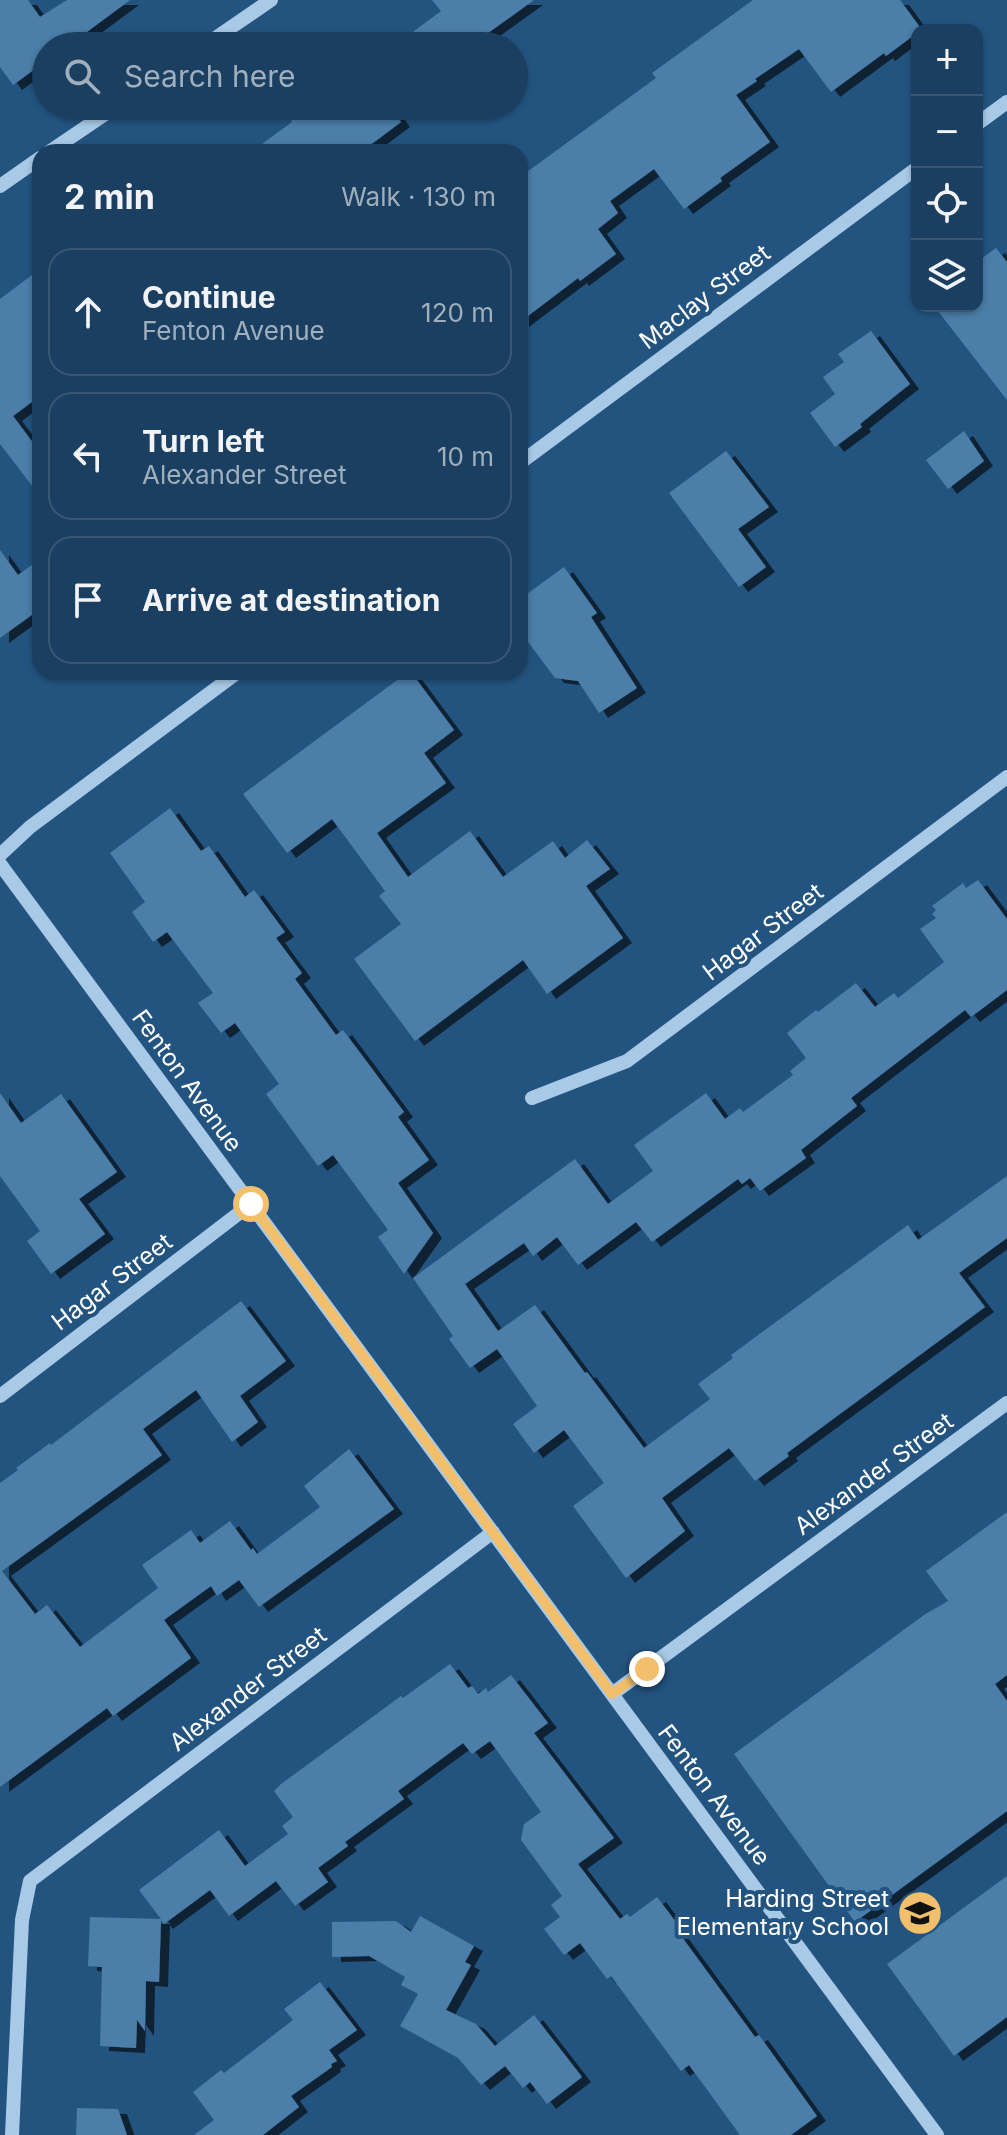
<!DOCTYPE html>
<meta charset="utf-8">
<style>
:root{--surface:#1a3f60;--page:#274a69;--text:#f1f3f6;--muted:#9fafbd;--line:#385875}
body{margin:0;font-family:Inter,sans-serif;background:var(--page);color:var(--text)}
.controls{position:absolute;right:24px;top:24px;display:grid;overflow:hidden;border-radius:16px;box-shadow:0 2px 6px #0004}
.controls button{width:72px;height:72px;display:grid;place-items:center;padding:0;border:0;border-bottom:2px solid var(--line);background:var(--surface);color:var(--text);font:40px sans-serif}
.stop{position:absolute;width:24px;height:24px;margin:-18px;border:6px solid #f2bf6c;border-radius:50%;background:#fff}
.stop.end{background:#f2bf6c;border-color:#fff;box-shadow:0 2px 8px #0008}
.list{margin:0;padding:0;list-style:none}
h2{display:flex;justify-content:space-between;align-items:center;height:104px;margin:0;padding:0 32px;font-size:34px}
h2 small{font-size:26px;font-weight:400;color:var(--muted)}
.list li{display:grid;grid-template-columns:52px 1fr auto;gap:24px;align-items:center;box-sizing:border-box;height:128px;margin:0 16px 16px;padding:0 16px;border:2px solid var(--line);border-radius:24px}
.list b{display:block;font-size:30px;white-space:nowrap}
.list p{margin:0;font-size:26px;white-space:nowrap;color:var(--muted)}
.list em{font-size:26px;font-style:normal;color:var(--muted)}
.icon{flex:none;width:44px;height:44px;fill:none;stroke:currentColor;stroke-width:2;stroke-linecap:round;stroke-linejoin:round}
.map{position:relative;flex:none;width:1007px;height:2135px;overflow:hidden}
.search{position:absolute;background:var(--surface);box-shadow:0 2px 6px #0004;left:32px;top:32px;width:496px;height:88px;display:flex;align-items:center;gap:20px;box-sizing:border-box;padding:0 28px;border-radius:44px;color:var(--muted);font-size:30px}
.panel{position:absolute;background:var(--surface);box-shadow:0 2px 6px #0004;left:32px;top:144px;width:496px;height:536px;border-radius:24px}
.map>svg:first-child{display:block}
.building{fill:#4b7ea9;filter:url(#shadow)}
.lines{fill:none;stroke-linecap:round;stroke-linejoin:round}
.minor{stroke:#a9cae7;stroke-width:14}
.route{stroke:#f2bf6c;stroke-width:10}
.labels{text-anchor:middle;stroke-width:8;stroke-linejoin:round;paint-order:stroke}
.street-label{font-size:24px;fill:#fff;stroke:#235480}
.poi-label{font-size:24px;fill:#fff;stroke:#235480;text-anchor:end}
</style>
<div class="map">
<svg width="1007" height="2135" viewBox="0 0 1007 2135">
<defs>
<filter id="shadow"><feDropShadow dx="9" dy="5" stdDeviation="0" flood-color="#0009"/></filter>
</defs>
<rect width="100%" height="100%" fill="#235480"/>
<path class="building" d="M0 0H28L40 17 67 0H130L68 46H46V61L13 85 0 67Z
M432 0H534L470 46H394L441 11Z
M753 0H900L922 30H917V33L886 56 884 53 831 92 799 49 755 79 757 81 736 95 770 142 720 178 722 181 684 209 654 169 610 201 618 213 598 229 616 254 580 281 578 278 520 322V177L656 78 652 73Z
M280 106H389L401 122 361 152H251L292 122Z
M996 248 1007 262V400L934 306H977V262Z
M40 269V396L13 416 40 452V496L0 444V299Z
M871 331 910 384 860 424 862 427 835 447 810 413 835 394 823 377 844 362 838 354Z
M964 431 984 461 948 489 926 460Z
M726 451 769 507 738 529 766 567 739 587 669 493Z
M0 550 18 575 40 559V609L0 638Z
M564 567 597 613 591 617 637 688 599 713 578 681 555 678 520 631V599Z
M408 672H411L454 730 424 753 446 783 377 833 408 877 470 831 503 877 553 841 565 858 587 840 610 869 586 886 623 938 547 994 523 960 415 1041 354 959 401 924 379 896 385 891 332 819 287 853 243 794Z
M170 808 201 851 209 846 245 897 254 890 285 932 276 938 302 973 295 979 336 1035 343 1030 370 1066 404 1112 398 1117 429 1160 398 1183 433 1233 404 1274 378 1237 388 1230 333 1155 318 1166 266 1094 279 1084 235 1023 221 1033 198 1003 213 993 167 932 153 942 132 912 145 902 110 853Z
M978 880 1007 919V990L971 1017 965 1010 851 1098 857 1106 801 1150 806 1158 760 1191 750 1178 742 1184 738 1179 652 1242 636 1222 578 1265 557 1237 533 1256 524 1243 465 1284 498 1331 535 1305 585 1373 587 1372 644 1448 710 1399 698 1384 733 1358 731 1355 908 1225 918 1240 1007 1176V1238L959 1273 985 1307 787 1453 789 1456 755 1481 729 1448 662 1498 685 1531 626 1578 573 1506 604 1483 564 1430 534 1453 513 1424 537 1406 497 1349 470 1368 449 1339 453 1336 413 1278 575 1159 608 1204 653 1171 634 1145 706 1093 725 1119 740 1108 743 1112 793 1075 790 1071 806 1058 787 1033 816 1010 818 1012 856 983 875 1007 894 993 898 998 944 962 920 929 936 918 932 914 936 910 932 906 963 883 966 888Z
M0 1093 21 1123 61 1094 117 1172 79 1199 105 1234 51 1274 27 1241 40 1231 0 1176Z
M241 1301 286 1361 240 1396 258 1422 232 1442 196 1390 143 1429 162 1455 2 1571 35 1614 47 1605 80 1647 158 1588 142 1565 191 1530 200 1543 230 1521 251 1550 253 1548 257 1554 320 1507 304 1486 349 1449 394 1509 259 1607 239 1580 217 1596 211 1586 164 1620 191 1658 113 1716 107 1708 0 1787V1483L18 1470 16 1468 50 1443 51 1445Z
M1007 1512V1675L995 1684 1007 1701V1811L855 1922 734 1754 924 1615 948 1601 926 1571Z
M450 1664 468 1688 472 1686 478 1694 486 1688 488 1692 511 1675 548 1723 534 1733 614 1838 578 1864 620 1919 627 1914 630 1917 657 1897 682 1930 679 1933 755 2037 759 2035 817 2116 791 2135H740L689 2065 681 2071 611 1976 607 1979 580 1943 564 1955 544 1929 560 1917 551 1905 562 1896 521 1840 524 1824 541 1812 490 1741 472 1754 463 1743 398 1791 404 1799 345 1842 348 1846 318 1868 328 1882 295 1906 276 1881 229 1916 210 1890 164 1924 161 1920 159 1982 146 1981 145 2031 137 2020 136 2048 100 2046 102 1967 88 1966 90 1917 161 1919 139 1890 219 1830 245 1866 288 1834 282 1826 293 1817 274 1791 281 1784 401 1696 403 1698Z
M1007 1876V2017L954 2056 887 1964Z
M420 1916 474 1946 465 1962 471 1965 446 2010 476 2024 495 2046 534 2015 582 2077 547 2104 530 2082 523 2088 505 2066 481 2085 458 2058 400 2026 418 1994 401 1985 405 1977 369 1956 332 1957V1922L396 1921 411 1932Z
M320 1982 357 2030 329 2050 337 2061 331 2064 332 2067 291 2096 299 2107 263 2135H194L214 2120 193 2092 221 2070 224 2073 293 2020 284 2009Z
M77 2108 118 2109 127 2135H76Z"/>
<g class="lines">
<path class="minor" d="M204 46 271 0
M977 124 1007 102
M49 152 117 106
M0 186 40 158
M520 463 917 168
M0 855 30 827 238 672
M0 864 937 2135
M532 1098 627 1061 1007 777
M0 1396 251 1204
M612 1694 1007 1403
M12 2135 22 1920 30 1881 493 1532"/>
</g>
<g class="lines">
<path class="route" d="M251 1204 612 1694 647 1669"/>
</g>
<defs>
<g id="school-disc" transform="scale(2.3)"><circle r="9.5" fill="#f2bf6c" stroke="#235480"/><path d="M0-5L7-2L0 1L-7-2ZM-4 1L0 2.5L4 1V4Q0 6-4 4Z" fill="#111"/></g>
</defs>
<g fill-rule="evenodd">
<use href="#school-disc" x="920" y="1913"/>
</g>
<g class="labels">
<g class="street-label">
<text transform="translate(705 297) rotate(-37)" y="8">Maclay Street</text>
<text transform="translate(763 932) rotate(-37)" y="8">Hagar Street</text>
<text transform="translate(187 1081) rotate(54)" y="8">Fenton Avenue</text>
<text transform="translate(112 1282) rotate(-37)" y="8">Hagar Street</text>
<text transform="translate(874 1474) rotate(-36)" y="8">Alexander Street</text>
<text transform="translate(248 1689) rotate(-37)" y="8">Alexander Street</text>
<text transform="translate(714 1795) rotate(53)" y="8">Fenton Avenue</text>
</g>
<g class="poi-label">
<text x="889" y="1907">Harding Street<tspan x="889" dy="28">Elementary School</tspan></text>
</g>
</g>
</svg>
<div class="controls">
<button>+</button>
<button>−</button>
<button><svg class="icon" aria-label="locate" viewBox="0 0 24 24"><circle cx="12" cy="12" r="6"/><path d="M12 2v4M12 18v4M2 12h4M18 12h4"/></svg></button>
<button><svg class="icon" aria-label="layers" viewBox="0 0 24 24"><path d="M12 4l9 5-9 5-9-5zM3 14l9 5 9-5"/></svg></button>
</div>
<div class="stop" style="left:251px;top:1204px"></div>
<div class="stop end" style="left:647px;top:1669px"></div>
<div class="search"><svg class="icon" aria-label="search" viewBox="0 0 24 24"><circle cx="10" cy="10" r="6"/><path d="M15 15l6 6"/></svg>Search here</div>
<section class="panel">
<h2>2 min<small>Walk · 130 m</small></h2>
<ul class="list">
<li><svg class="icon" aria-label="ahead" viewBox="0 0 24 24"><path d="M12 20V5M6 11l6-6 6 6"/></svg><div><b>Continue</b><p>Fenton Avenue</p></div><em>120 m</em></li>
<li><svg class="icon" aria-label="left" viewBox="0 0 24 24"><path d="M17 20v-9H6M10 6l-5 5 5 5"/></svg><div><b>Turn left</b><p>Alexander Street</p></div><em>10 m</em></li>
<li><svg class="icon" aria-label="arrive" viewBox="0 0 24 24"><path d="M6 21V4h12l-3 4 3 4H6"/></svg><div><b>Arrive at destination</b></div></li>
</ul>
</section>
</div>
